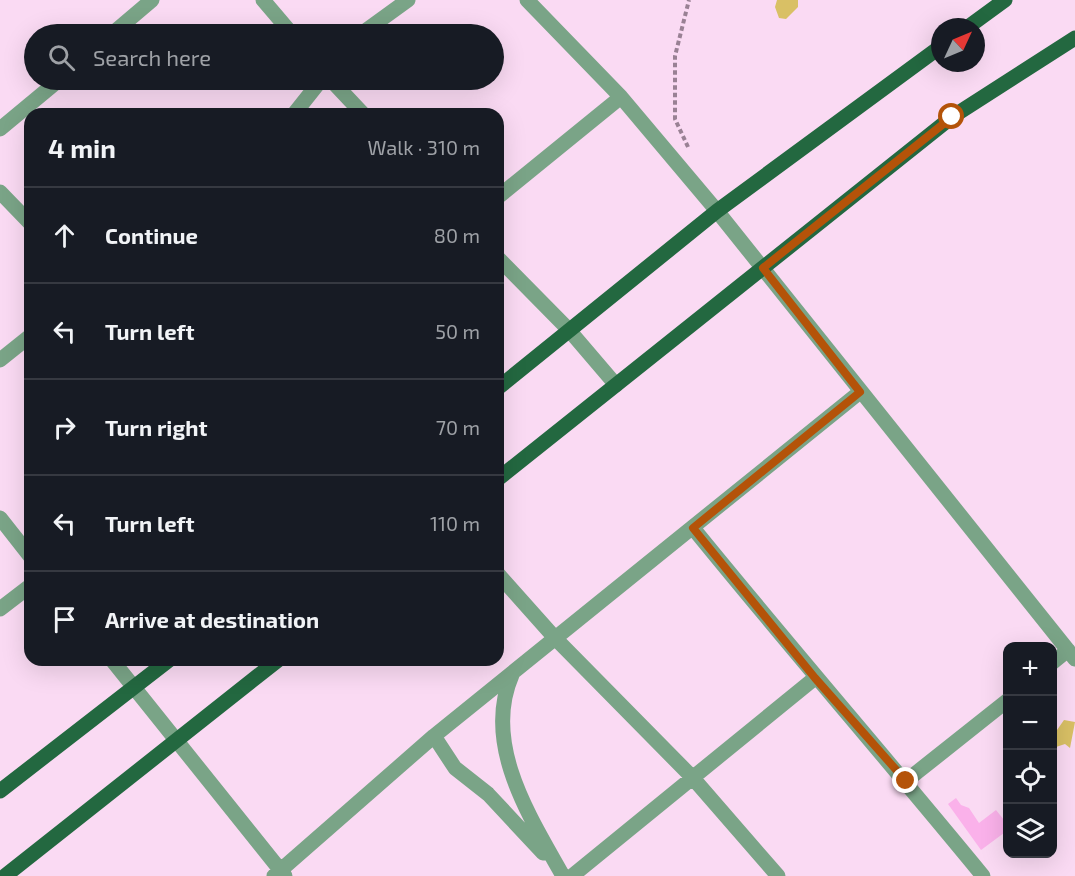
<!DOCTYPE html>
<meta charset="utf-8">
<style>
:root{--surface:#171b24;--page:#242831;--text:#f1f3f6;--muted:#9ea1a6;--line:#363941}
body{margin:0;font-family:"Exo 2",sans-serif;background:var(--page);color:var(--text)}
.controls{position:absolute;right:18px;bottom:18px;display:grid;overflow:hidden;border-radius:12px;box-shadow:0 6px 24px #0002}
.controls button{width:54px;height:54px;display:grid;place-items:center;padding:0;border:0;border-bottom:2px solid var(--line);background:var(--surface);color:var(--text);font:30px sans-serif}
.compass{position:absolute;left:931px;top:18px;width:54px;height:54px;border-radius:50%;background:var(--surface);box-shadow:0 6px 24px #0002;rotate:46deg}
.stop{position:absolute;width:18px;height:18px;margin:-14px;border:4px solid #b45309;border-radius:50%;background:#fff}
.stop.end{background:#b45309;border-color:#fff;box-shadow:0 2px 6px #0008}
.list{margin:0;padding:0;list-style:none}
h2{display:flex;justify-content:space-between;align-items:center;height:78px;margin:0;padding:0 24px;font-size:26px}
h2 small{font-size:20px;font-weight:400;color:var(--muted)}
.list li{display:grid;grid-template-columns:39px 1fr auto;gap:18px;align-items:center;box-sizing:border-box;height:96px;padding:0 24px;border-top:2px solid var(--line)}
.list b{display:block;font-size:22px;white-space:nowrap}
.list em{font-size:20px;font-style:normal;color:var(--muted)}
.icon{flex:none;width:33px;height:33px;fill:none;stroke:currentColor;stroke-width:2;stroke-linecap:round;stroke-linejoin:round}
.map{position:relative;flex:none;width:1075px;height:876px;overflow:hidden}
.search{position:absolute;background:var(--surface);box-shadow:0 6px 24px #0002;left:24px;top:24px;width:480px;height:66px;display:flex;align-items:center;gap:15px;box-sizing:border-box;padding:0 21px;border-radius:33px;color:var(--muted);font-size:22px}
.panel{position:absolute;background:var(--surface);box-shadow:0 6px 24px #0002;left:24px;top:108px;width:480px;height:558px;border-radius:18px}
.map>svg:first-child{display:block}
.green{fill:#d9c065}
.building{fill:#fab1ea}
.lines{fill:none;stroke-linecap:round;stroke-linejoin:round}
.path{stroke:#998194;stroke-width:4;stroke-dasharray:4.5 3;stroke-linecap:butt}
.minor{stroke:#7aa487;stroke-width:15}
.primary{stroke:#236840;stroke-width:15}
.route{stroke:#b45309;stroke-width:8}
</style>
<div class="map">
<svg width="1075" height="876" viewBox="0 0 1075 876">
<rect width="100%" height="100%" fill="#fadaf3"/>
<path class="green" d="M777 0H798V7L786 19 779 18 775 7Z
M1064 720 1075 722 1070 748 1065 744 1056 747 1053 743V728L1057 730Z"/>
<path class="building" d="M956 798 961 805 969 808 979 823 996 810 1008 825V830L981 850 948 804Z"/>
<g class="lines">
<path class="path" d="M688 147 675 119V56L689 0"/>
<path class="minor" d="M263 0 292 34
M527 0 621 97 717 211 1075 659
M112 34 152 0
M361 34 408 0
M331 80 363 114
M294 114 321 80
M0 129 59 80
M0 192 30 223
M498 197 621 97
M498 258 569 330 616 385
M0 360 30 336
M0 518 30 556
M693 528C788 645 887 759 983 876
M498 574 555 638 692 777 778 876
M0 609 30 586
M112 660 285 876
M1052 663 1068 650
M512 675C482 744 530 817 563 876
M434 736 455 768 488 794 543 853
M906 781 1008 700
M274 876 434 736 860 392
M572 876 815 678"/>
<path class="primary" d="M968 27 1005 0
M498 388 717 211 940 47
M498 479 952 117 1075 38
M0 791 169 660
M5 876 278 660"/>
</g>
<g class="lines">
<path class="route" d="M906 781 815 678 693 528 860 392 763 268 952 117"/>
</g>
</svg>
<div class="controls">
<button>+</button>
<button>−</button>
<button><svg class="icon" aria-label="locate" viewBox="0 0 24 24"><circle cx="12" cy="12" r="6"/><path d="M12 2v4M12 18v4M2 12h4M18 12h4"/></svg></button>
<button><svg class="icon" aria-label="layers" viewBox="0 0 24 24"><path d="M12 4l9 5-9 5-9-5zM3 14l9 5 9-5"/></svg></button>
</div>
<svg class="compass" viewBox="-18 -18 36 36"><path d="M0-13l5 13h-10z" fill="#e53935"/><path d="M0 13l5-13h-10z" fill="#9ea1a6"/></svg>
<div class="stop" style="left:952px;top:117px"></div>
<div class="stop end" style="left:906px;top:781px"></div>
<div class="search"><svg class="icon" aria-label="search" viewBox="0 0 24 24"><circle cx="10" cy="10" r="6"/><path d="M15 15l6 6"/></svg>Search here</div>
<section class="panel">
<h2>4 min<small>Walk · 310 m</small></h2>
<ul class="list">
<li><svg class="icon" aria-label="ahead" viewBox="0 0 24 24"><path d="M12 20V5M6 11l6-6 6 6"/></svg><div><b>Continue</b></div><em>80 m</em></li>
<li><svg class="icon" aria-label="left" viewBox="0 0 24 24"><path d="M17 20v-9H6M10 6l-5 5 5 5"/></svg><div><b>Turn left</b></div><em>50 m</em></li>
<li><svg class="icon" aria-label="right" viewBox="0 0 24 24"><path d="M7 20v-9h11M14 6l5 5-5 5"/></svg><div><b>Turn right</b></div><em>70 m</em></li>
<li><svg class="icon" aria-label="left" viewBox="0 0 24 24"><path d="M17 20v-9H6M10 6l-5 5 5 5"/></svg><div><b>Turn left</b></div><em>110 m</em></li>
<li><svg class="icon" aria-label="arrive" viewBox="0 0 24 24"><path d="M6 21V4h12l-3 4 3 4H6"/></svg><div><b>Arrive at destination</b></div></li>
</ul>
</section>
</div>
